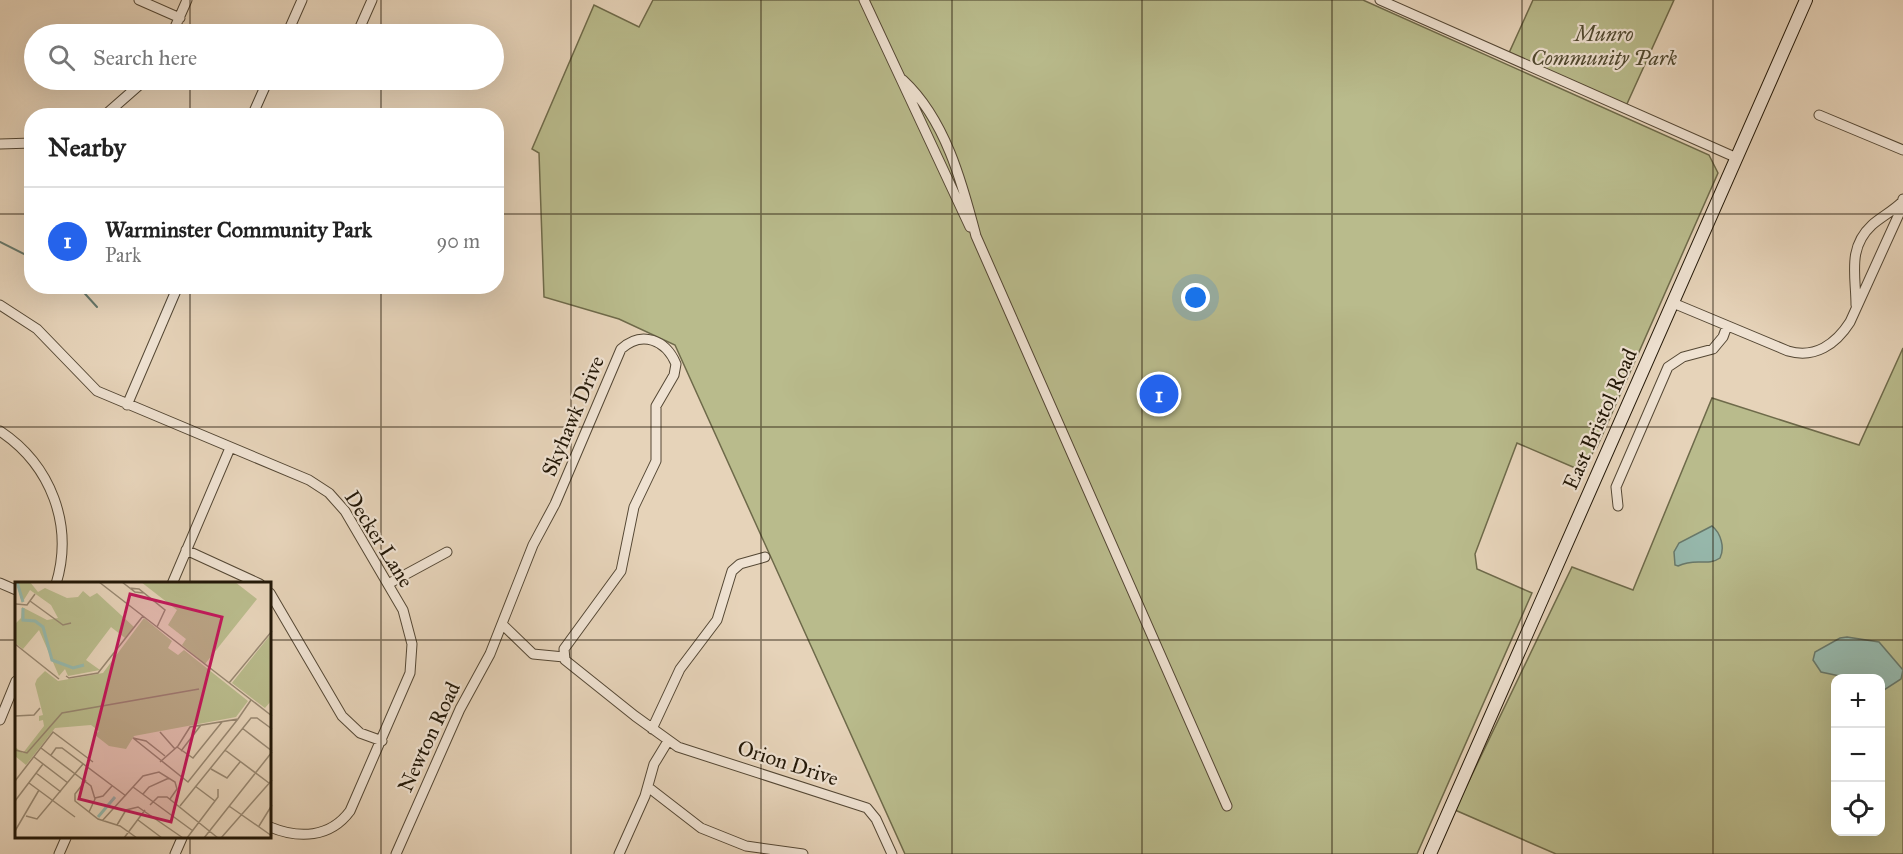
<!DOCTYPE html>
<meta charset="utf-8">
<style>
:root{--surface:#fff;--page:#f6f6f6;--text:#222;--muted:#767676;--line:#e0e0e0;--accent:#2563eb}
body{margin:0;font-family:"IM FELL Great Primer",serif;background:var(--page);color:var(--text)}
.controls{position:absolute;right:18px;bottom:18px;display:grid;overflow:hidden;border-radius:12px;box-shadow:0 6px 24px #0002}
.controls button{width:54px;height:54px;display:grid;place-items:center;padding:0;border:0;border-bottom:2px solid var(--line);background:var(--surface);color:var(--text);font:30px sans-serif}
.you{position:absolute;left:1196px;top:298px;width:21px;height:21px;margin:-15px;border:4px solid #fff;border-radius:50%;background:#1a73e8;box-shadow:0 0 0 9px #1a73e833}
.badge{display:grid;place-items:center;width:39px;height:39px;border-radius:50%;background:var(--accent);color:#fff;font-size:20px;font-weight:700}
.pin{position:absolute;translate:-50% -50%;border:3px solid #fff;box-shadow:0 2px 6px #0006}
.list{margin:0;padding:0;list-style:none}
h2{display:flex;justify-content:space-between;align-items:center;height:78px;margin:0;padding:0 24px;font-size:26px}
h2 small{font-size:20px;font-weight:400;color:var(--muted)}
.list li{display:grid;grid-template-columns:39px 1fr auto;gap:18px;align-items:center;box-sizing:border-box;height:108px;padding:0 24px;border-top:2px solid var(--line)}
.list b{display:block;font-size:22px;white-space:nowrap}
.list p{margin:0;font-size:20px;white-space:nowrap;color:var(--muted)}
.list em{font-size:20px;font-style:normal;color:var(--muted)}
.icon{flex:none;width:33px;height:33px;fill:none;stroke:currentColor;stroke-width:2;stroke-linecap:round;stroke-linejoin:round}
.map{position:relative;flex:none;width:1903px;height:854px;overflow:hidden}
.search{position:absolute;background:var(--surface);box-shadow:0 6px 24px #0002;left:24px;top:24px;width:480px;height:66px;display:flex;align-items:center;gap:15px;box-sizing:border-box;padding:0 21px;border-radius:33px;color:var(--muted);font-size:22px}
.panel{position:absolute;background:var(--surface);box-shadow:0 6px 24px #0002;left:24px;top:108px;width:480px;height:186px;border-radius:24px}
.map>svg:first-child{display:block}
.green{fill:#b9bb8c;stroke:#6e6a4a;stroke-width:1.5;fill-rule:evenodd}
.water{fill:#96b8ac;stroke:#68786a;stroke-width:1.5}
.lines{fill:none;stroke-linecap:round;stroke-linejoin:round}
.stream{stroke:#68786a;stroke-width:2}
.street-casing{stroke:#544734;stroke-width:11}
.secondary-casing{stroke:#231808;stroke-width:14}
.street{stroke:#efe2d2;stroke-width:9}
.secondary{stroke:#efe2d2;stroke-width:12}
.grid{fill:none;stroke:#231808;stroke-width:1.5;stroke-opacity:0.55}
.labels{text-anchor:middle;stroke-width:4.5;stroke-linejoin:round;paint-order:stroke}
.park-label{font-size:21px;font-style:italic;fill:#504930;stroke:#efe2d2}
.street-label{font-size:21px;fill:#231808;stroke:#efe2d2}
.inset-river{fill:none;stroke:#96b8ac;stroke-width:3}
.inset-road{fill:none;stroke:#988872;stroke-width:1.5}
.view{fill:#c2185b;fill-opacity:0.15;stroke:#c2185b;stroke-width:3}
.inset-edge{fill:none;stroke:#231808;stroke-width:3}
</style>
<div class="map">
<svg width="1903" height="854" viewBox="0 0 1903 854">
<rect width="100%" height="100%" fill="#e6d3b9"/>
<filter id="stains"><feTurbulence type="fractalNoise" baseFrequency=".00333" numOctaves="4"/><feColorMatrix values="0 0 0 0 .2 0 0 0 0 .09 0 0 0 0 .02 0 0 0 .5 -.17"/></filter>
<radialGradient id="worn" r=".72"><stop offset=".6" stop-color="#630" stop-opacity="0"/><stop offset="1" stop-color="#630" stop-opacity=".3"/></radialGradient>
<path class="green" d="M653 0H1363L1709 155 1718 173 1597 447 1580 470 1517 443 1475 554 1477 569 1532 593 1417 854H905L675 345 619 319 544 297 539 153 532 149 594 5 639 27Z
M1533 0H1674L1626 106 1509 53Z
M1903 348V854H1556L1455 810 1572 567 1633 590 1712 398 1859 445ZM1836 678H1880V832H1836Z"/>
<path class="water" d="M1712 526C1721 533 1725 548 1720 558 1707 567 1697 557 1678 566L1675 565 1674 552 1679 543Z
M1847 637 1879 642 1903 670 1901 679 1881 692 1880 678H1849L1821 672 1813 660 1815 652 1840 638Z"/>
<g class="lines">
<path class="stream" d="M0 242 32 258
M78 286 97 307"/>
<g class="street-casing">
<path id="street" d="M139 0 180 18
M864 0 970 227
M1380 0 1737 158
M172 34 187 0
M287 34 302 0
M357 34 372 0
M903 80C945 119 962 182 976 236L1227 806
M1819 115 1903 150
M104 116 145 80
M252 116 268 80
M0 144 32 143
M1673 303 1788 351C1815 359 1836 344 1850 322L1899 214 1903 199
M0 305 37 329 97 391 309 480 329 493 345 511 403 610 412 644 410 673 350 811C330 838 299 839 270 827
M1856 305C1856 276 1847 248 1872 225 1881 217 1893 211 1902 202
M127 405 178 286
M0 431C51 465 74 525 56 584
M1618 506 1616 487 1668 367 1683 357 1713 349 1723 337 1727 326
M186 550 260 584
M0 583 16 590
M172 584 230 448
M388 584 447 552
M270 593 342 716 360 733 382 741
M502 624 533 654 564 657
M0 720 16 681
M652 729 680 669 717 620 732 571 740 564 765 557
M648 787 701 828 746 846 803 854
M59 854 66 838
M175 854 182 838
M396 854 460 709 490 654 533 545 555 504 621 349C642 330 666 340 676 364L674 375 656 406V461L634 507 621 571 564 649 565 660 635 716 678 747 867 808 876 819 892 854
M619 854 645 796 654 764 668 741"/>
</g>
<g class="secondary-casing">
<path id="secondary" d="M1430 854 1806 0"/>
</g>
<use href="#street" class="street"/>
<use href="#secondary" class="secondary"/>
</g>
<path class="grid" d="M190 0V34M381 0V34M571 0V854M761 0V854M952 0V854M1142 0V854M1332 0V854M1522 0V854M1713 0V854M190 80V116M381 80V116M0 214H32M496 214H1903M190 286V584M381 286V854M0 427H1903M0 640H16M270 640H1903M190 838V854"/>
<g class="labels">
<g class="park-label">
<text x="1604" y="41">Munro<tspan x="1604" dy="24">Community Park</tspan></text>
</g>
<g class="street-label">
<text transform="translate(573 416) rotate(-67)" y="7">Skyhawk Drive</text>
<text transform="translate(1600 419) rotate(-66)" y="7">East Bristol Road</text>
<text transform="translate(379 539) rotate(58)" y="7">Decker Lane</text>
<text transform="translate(429 737) rotate(-65)" y="7">Newton Road</text>
<text transform="translate(788 763) rotate(18)" y="7">Orion Drive</text>
</g>
</g>
<g transform="translate(15 582)">
<rect width="256" height="256" fill="#e6d3b9"/>
<path d="M1 0H15L23 10 30 6 52 16 63 15 68 9 75 15 82 11 119 45 110 56 96 45 71 78 85 88 53 94 50 87 44 94 24 48 8 67 0 61V42L6 36 7 25 32 38 43 36 36 23 15 8 7 21ZM126 0H220L242 17 190 82 167 63 171 57 153 43 162 28ZM129 36 157 59 153 66 163 73 169 68 233 119 221 135 119 154 111 167 94 164 80 153 84 149 76 143 40 146 11 183 0 174V165L8 171 29 144 28 138 24 139V134L28 133 20 102 22 97 30 89 43 99 88 91ZM256 52V119L250 126 217 101Z" fill="#b9bb8c"/>
<path class="inset-river" d="M2 0 8 20M8 26V38L20 39 28 45 37 78 58 86 69 83M83 235 100 215"/>
<path class="inset-road" d="M84 0 257 134M107 0 120 10 129 11M114 6 124 7 150 28 142 45M15 19 48 43 56 41M1 22 12 23 20 12M0 62 44 97M51 94 54 96 83 91 128 34M214 101 257 49M0 134 19 133 25 126M227 146 257 169M145 150 160 167M162 165 178 176 207 140M26 166 76 204 80 217 74 230M0 168 12 171 47 131 184 107M210 168 254 201M166 169 186 143M36 173 41 166H47L111 214M150 174 131 159 118 156 173 200 223 137M19 175 53 201M145 180 163 164 175 145 223 137 236 118M196 187 212 196 225 180M21 191 46 210M71 198 60 212V219L83 237 105 244 122 256M0 199 38 150 78 180M14 201 60 235M180 204 200 219M118 205 178 249M128 212 134 205 154 196M80 216 88 214 97 204M0 219 28 182M135 223 143 215H152L203 256M165 224 236 136H242L257 147M214 224 257 254M11 234 22 237 68 182M123 238 147 256M87 239 128 194 144 190 160 200 162 207 155 217M102 243 111 228 123 225 168 256M244 244 257 223M0 249 24 208M109 256 130 228M172 256 203 215V207M189 256 257 170M206 256 257 198"/>
<path class="view" d="M115 12 207 35 156 240 64 217Z"/>
<rect width="256" height="256" class="inset-edge"/>
</g>
<rect width="100%" height="100%" filter="url(#stains)"/>
<rect width="100%" height="100%" fill="url(#worn)"/>
</svg>
<div class="controls">
<button>+</button>
<button>−</button>
<button><svg class="icon" aria-label="locate" viewBox="0 0 24 24"><circle cx="12" cy="12" r="6"/><path d="M12 2v4M12 18v4M2 12h4M18 12h4"/></svg></button>
</div>
<div class="you"></div>
<div class="pin badge" style="left:1159px;top:394px">1</div>
<div class="search"><svg class="icon" aria-label="search" viewBox="0 0 24 24"><circle cx="10" cy="10" r="6"/><path d="M15 15l6 6"/></svg>Search here</div>
<section class="panel">
<h2>Nearby<small></small></h2>
<ul class="list">
<li><span class="badge">1</span><div><b>Warminster Community Park</b><p>Park</p></div><em>90 m</em></li>
</ul>
</section>
</div>
